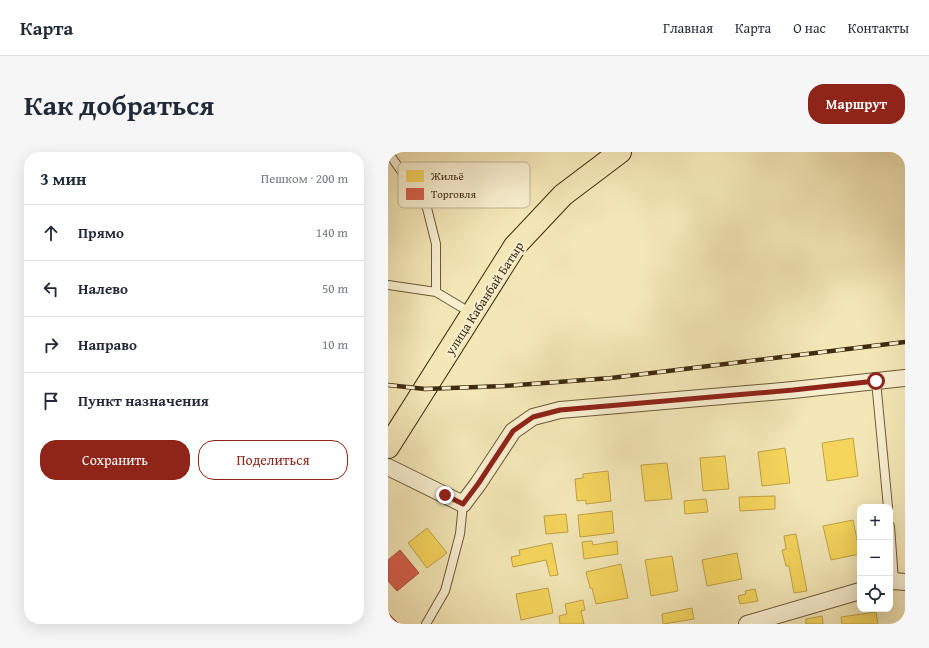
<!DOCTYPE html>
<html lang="ru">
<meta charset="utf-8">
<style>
:root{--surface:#fff;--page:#f6f6f7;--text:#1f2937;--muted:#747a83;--line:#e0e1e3;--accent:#8f2418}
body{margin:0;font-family:"Gentium Book Plus",serif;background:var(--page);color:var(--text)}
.controls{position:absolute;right:12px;bottom:12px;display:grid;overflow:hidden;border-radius:8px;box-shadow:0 4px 16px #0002}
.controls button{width:36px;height:36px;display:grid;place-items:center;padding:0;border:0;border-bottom:1px solid var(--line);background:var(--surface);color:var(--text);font:20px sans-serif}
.stop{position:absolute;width:12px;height:12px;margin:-9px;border:3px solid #8f2418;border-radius:50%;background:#fff}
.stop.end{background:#8f2418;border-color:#fff;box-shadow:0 1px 4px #0008}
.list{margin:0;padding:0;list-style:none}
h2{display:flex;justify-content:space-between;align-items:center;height:52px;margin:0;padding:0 16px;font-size:17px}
h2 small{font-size:13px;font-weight:400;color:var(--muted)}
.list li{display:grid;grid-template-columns:26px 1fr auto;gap:12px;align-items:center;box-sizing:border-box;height:56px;padding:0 16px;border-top:1px solid var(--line)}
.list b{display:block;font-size:15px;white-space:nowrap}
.list em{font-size:13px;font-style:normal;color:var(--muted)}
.actions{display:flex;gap:8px;padding:12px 16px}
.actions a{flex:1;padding:9px 0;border:1px solid var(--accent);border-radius:16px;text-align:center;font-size:14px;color:var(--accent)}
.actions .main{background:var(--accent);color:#fff}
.icon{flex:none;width:22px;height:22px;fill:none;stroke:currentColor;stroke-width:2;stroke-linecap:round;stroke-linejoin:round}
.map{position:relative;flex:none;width:517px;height:472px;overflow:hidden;border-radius:16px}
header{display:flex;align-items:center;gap:24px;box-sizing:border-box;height:56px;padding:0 20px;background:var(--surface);border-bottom:1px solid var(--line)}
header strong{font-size:19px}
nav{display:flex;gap:22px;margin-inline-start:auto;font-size:14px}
.intro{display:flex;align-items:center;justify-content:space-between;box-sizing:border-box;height:96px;padding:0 24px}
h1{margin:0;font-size:28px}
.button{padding:10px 18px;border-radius:16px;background:var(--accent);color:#fff;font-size:14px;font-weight:700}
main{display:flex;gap:24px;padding:0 24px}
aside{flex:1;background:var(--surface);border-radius:16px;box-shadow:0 4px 16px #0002}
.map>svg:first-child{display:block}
.homes{fill:#f6d55c;stroke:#bfa245}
.shops{fill:#d6604d;stroke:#a9503a}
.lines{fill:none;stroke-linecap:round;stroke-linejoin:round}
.service-casing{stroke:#6c5a38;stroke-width:10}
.minor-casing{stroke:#6c5a38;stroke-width:18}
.primary-casing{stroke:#3f2b0e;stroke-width:24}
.service{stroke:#f8efd0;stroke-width:8}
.minor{stroke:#f8efd0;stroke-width:16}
.primary{stroke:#f4e7b7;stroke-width:22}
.rail-casing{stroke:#3f2b0e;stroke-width:4.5}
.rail{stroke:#f8efd0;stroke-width:3;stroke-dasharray:9;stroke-linecap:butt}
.route{stroke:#8f2418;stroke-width:5}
.labels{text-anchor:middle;stroke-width:4;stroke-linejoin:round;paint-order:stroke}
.street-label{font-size:13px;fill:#3f2b0e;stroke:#f8efd0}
.key{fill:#f8efd0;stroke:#c0b496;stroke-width:1}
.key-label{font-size:11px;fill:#3f2b0e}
</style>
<header>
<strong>Карта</strong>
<nav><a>Главная</a><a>Карта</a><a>О нас</a><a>Контакты</a></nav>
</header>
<div class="intro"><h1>Как добраться</h1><a class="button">Маршрут</a></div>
<main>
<aside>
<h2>3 мин<small>Пешком · 200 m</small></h2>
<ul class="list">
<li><svg class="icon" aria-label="ahead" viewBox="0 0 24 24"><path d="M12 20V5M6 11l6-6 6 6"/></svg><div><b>Прямо</b></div><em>140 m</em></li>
<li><svg class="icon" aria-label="left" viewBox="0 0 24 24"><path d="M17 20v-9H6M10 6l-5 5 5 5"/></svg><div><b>Налево</b></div><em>50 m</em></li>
<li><svg class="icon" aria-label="right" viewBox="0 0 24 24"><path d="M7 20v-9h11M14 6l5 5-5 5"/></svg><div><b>Направо</b></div><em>10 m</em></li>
<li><svg class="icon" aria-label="arrive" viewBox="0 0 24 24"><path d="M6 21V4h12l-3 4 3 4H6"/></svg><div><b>Пункт назначения</b></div></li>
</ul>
<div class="actions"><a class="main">Сохранить</a><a>Поделиться</a></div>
</aside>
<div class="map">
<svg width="517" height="472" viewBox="0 0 517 472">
<rect width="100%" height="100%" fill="#f4e7b7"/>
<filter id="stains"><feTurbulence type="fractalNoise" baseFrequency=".005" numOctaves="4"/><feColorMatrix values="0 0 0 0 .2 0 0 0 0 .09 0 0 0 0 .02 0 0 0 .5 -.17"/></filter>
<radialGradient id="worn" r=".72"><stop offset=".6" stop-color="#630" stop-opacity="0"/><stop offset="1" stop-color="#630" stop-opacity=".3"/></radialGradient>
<path class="homes" d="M465 286 470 324 439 329 434 291Z
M397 296 402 331 374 334 370 300Z
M337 304 341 337 315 339 312 306Z
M279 311 284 347 257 349 253 313Z
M220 319 223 349 198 352V348L189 349 187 327 195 326V322Z
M387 344V357L352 359 351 345Z
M318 347 320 360 297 362 296 349Z
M224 359 226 381 192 385 190 363Z
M178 362 180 380 158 382 156 364Z
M465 368 472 402 443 408 435 374Z
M39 376 59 401 39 416 20 391Z
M408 382 419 439 406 441 401 414H398L394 398 398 397 396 384Z
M204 389 205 393 229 389 230 402 196 407 194 390Z
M164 391 170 423 162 424 158 408 125 415 123 405 132 403 131 398Z
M349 401 354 427 319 434 314 408Z
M284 404 290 439 263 444 257 408Z
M233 412 240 446 208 452 204 436H202L198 420Z
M160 436 165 461 133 468 128 442Z
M367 437 370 449 352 452 350 444 358 442 357 439Z
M195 448 197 458 193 459 196 472H172L171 464 179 462 177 452Z
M304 456 306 467 275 472 274 462Z
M488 460 490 472H454L453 465Z
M434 464 435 472H418V467Z"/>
<path class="shops" d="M12 398 31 421 9 439 0 429V408Z
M0 461 11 472H0Z"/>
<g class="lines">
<g class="service-casing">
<path id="service" d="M0 0 39 56 48 92V140
M0 133 48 140 83 161
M488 229 500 355
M502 374 506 429
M38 472 57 439 72 382 75 352"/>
</g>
<g class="minor-casing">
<path id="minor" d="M0 315 75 352 90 332 125 279 145 265 172 258 405 238 517 226
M502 430 506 429 517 430
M359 472 472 439"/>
</g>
<g class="primary-casing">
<path id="primary" d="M0 295 127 94 175 43 232 0"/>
</g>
<use href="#service" class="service"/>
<use href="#minor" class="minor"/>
<use href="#primary" class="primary"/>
<g class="rail-casing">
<path id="rail" d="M0 233 37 237 116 234 223 226 517 190"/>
</g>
<use href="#rail" class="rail"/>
</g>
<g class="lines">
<path class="route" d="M57 343 75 352 90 332 125 279 145 265 172 258 405 238 488 229"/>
</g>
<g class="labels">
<g class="street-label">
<text transform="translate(96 146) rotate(-57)" y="5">улица Кабанбай Батыр</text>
</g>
</g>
<rect x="10" y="10" width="132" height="46" rx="6" class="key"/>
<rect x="18" y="18" width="18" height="12" fill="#f6d55c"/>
<rect x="18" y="36" width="18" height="12" fill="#d6604d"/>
<g class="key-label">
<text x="43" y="28">Жильё</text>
<text x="43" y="46">Торговля</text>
</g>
<rect width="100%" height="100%" filter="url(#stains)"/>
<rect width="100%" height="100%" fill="url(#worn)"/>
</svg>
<div class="controls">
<button>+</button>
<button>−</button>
<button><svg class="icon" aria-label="locate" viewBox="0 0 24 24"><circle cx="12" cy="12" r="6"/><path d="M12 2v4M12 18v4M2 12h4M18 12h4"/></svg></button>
</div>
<div class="stop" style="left:488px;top:229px"></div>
<div class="stop end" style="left:57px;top:343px"></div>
</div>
</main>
